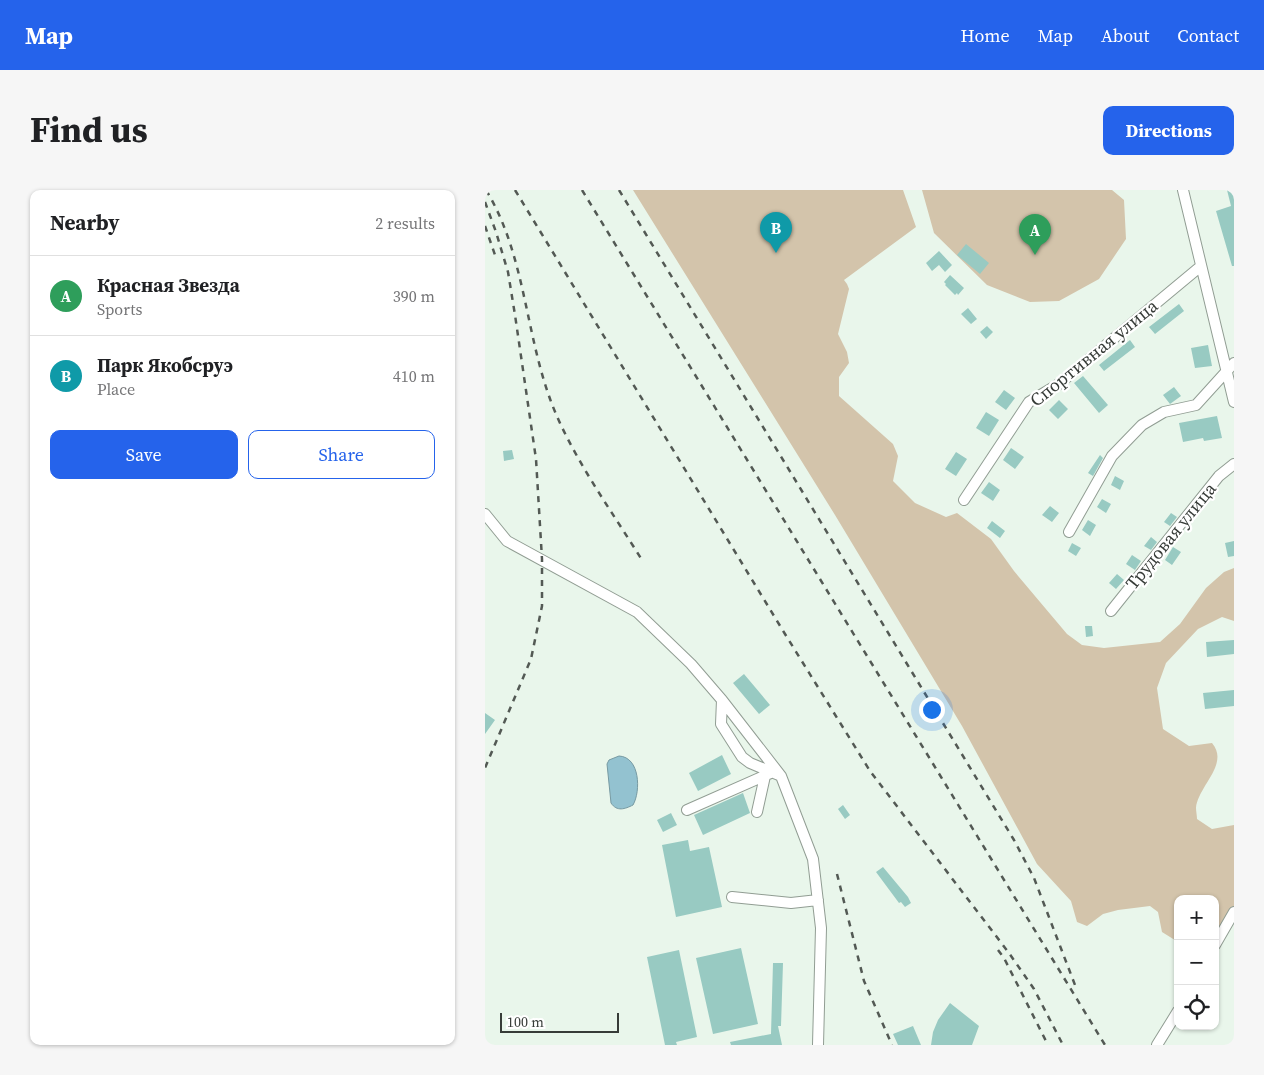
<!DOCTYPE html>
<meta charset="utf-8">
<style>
:root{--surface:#fff;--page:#f6f6f6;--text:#202124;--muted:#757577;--line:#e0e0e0;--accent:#2563eb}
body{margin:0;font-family:"Source Serif 4",serif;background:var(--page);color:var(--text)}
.controls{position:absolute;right:15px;bottom:15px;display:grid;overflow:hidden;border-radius:10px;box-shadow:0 1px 4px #0004}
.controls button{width:45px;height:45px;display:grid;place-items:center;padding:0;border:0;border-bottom:1px solid var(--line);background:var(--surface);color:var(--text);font:25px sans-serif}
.scale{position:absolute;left:15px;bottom:12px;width:119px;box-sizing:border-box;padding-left:5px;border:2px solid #373c38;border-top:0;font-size:14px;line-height:18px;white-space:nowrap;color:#373c38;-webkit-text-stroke:4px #fff;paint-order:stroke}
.you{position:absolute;left:446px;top:519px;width:18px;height:18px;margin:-12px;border:4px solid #fff;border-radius:50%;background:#1a73e8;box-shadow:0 0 0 8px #1a73e833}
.badge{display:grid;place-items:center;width:32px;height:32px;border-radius:50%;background:var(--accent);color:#fff;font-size:16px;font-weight:700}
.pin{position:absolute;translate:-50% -41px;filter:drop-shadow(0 1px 2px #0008)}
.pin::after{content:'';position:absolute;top:26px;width:18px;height:15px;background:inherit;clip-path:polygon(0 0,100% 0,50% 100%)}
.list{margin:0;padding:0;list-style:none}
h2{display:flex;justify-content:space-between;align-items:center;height:65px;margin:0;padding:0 20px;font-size:21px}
h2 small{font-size:16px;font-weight:400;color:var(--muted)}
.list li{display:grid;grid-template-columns:32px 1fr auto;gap:15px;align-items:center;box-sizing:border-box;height:80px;padding:0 20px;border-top:1px solid var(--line)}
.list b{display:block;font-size:19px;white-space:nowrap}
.list p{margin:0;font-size:16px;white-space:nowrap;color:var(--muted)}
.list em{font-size:16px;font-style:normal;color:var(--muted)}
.actions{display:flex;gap:10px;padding:15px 20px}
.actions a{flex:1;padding:11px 0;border:1px solid var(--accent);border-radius:10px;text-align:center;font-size:18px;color:var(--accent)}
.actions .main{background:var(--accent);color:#fff}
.icon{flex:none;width:28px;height:28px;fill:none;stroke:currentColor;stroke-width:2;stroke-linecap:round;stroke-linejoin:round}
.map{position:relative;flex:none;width:749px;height:855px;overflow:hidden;border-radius:10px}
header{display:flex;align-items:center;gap:30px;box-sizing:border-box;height:70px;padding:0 25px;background:var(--accent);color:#fff}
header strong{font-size:24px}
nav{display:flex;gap:28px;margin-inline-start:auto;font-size:18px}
.intro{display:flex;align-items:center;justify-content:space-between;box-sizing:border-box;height:120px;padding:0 30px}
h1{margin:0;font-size:35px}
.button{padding:12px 22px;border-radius:10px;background:var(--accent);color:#fff;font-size:18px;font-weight:700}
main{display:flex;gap:30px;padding:0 30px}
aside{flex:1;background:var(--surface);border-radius:10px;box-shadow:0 1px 4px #0004}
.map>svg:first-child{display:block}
.green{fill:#d3c4ab}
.water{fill:#93c2d0;stroke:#779aa2}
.building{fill:#98cac2}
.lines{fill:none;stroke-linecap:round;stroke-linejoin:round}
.minor-casing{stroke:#919d93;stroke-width:12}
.minor{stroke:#fff;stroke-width:10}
.rail{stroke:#535954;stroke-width:2.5;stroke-dasharray:6 6;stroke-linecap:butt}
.labels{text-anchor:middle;stroke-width:4.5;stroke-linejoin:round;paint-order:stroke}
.street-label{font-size:18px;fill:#373c38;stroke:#fff}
</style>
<header>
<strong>Map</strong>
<nav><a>Home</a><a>Map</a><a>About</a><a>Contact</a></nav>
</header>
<div class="intro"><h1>Find us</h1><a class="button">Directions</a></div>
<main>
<aside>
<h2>Nearby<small>2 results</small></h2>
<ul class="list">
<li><span class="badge" style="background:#2e9e5b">A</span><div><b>Красная Звезда</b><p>Sports</p></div><em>390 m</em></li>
<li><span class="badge" style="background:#0f9aa8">B</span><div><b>Парк Якобсруэ</b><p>Place</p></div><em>410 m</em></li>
</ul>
<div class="actions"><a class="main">Save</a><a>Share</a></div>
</aside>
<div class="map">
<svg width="749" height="855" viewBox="0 0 749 855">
<rect width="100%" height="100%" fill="#e9f6eb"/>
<path class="green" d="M148 0H418L431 37 359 90 362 94 364 99 353 144 362 162 364 173 354 187V206L408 254 413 266 408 291 430 313 461 327 472 323 506 349 529 381 582 444 597 455 619 458 675 452 695 434 721 398 739 382 749 378V431L737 427 713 439 681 473 672 498 678 539 704 556 727 553C745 574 713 596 711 618 711 621 712 626 712 629L727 639 749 635V721L730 750V709H693V752L677 742 673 722 665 716 633 720 618 724 602 736 592 732 586 711 552 674 477 536 350 325Z
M437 0H627L639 10 641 49 614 89 574 111 545 112 502 95 449 43Z"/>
<path class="water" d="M134 566C155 567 156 601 148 615 140 619 132 622 126 613L122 574 124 570Z"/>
<path class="building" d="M742 0H749V76H747L731 21 746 16Z
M481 54 504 73 495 84 472 65Z
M454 61 467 75 460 82 454 75 447 81 441 73Z
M465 85 479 98 473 105 472 103 470 105 460 95 461 94 459 92Z
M694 114 699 121 670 144 664 137Z
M483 118 492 129 486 134 476 124Z
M502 136 508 142 501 149 495 142Z
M645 150 650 157 619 181 614 175Z
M723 155 727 176 710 178 706 158Z
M598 186 623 215 614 223 589 193Z
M689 197 696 206 685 214 678 205Z
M519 200 530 208 521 220 510 212Z
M574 210 583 219 573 229 564 220Z
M501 222 514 230 504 246 491 238Z
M732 226 737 248 719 251 718 248 698 252 694 233Z
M526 258 539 267 530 279 518 270Z
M27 260 29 269 19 271 18 261Z
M471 262 482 269 471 286 460 279Z
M615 265 618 268 608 286 603 283Z
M630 286 639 291 635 300 626 295Z
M504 292 515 300 508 311 496 303Z
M617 309 626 314 621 323 612 317Z
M565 316 574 323 567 332 557 325Z
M686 323 692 327 685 336 679 332Z
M603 330 611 335 605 346 597 340Z
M507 331 520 341 515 348 502 338Z
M666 347 672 352 666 360 659 356Z
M749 351V366L743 367 740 353Z
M587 353 596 358 591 366 583 361Z
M688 357 696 362 687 375 680 370Z
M647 365 656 371 650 380 641 374Z
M632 384 639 390 631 399 624 393Z
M600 436H607L608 446 601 447Z
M749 450V464L722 467 721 452Z
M259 484 285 515 274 524 248 493Z
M749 500V516L720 519 718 503Z
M0 523 10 530 0 544Z
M237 565 246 584 213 601 204 583Z
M258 603 265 623 218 645 209 625Z
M358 615 365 625 360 629 353 619Z
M186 623 192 635 178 642 172 630Z
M203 650 205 661 224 657 237 717 191 727 177 655Z
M398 677 423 707 426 713 420 717 416 712 414 713 391 682Z
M256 758 273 834 228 844 211 768Z
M194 760 212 847 191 852 192 855H180L162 767Z
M288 773H298L296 836H293L297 855H246L245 852 286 844Z
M465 813 494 836 487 855H446L448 842 453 830Z
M428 836 436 855H413L408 844Z"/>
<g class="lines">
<g class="minor-casing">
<path id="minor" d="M698 0 749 212
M479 310 544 212 574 194 716 76
M0 324 22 351 152 422 206 474 237 510 296 586 328 669 336 738 333 855
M584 342 627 266 657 235 679 222 711 215 749 173
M626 421 734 286 749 274
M237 510 236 534 257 567 265 573 296 586
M202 620 288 582
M272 622 280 586
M247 707 306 713 333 710
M730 755 749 722
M672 855 693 821"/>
</g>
<use href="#minor" class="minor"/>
<path class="rail" d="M1 0C39 62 40 138 64 206 83 261 126 320 157 370
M30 0 300 444 385 581 524 763 549 799 578 855
M97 0 620 855
M134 0 529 650 549 688 590 795
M0 12 11 42 23 82 30 125 51 269 57 369V416L46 469 0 578
M0 36 10 65
M352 684 379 791 407 855
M513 760 519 768 563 855"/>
</g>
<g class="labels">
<g class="street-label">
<text transform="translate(609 163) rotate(-39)" y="6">Спортивная улица</text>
<text transform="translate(686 346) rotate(-51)" y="6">Трудовая улица</text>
</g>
</g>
</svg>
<div class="controls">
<button>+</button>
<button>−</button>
<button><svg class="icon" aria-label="locate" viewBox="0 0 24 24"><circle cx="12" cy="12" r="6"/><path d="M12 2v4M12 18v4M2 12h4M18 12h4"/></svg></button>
</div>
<div class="scale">100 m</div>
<div class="you"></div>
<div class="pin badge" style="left:550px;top:65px;background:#2e9e5b">A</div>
<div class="pin badge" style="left:291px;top:63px;background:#0f9aa8">B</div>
</div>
</main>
